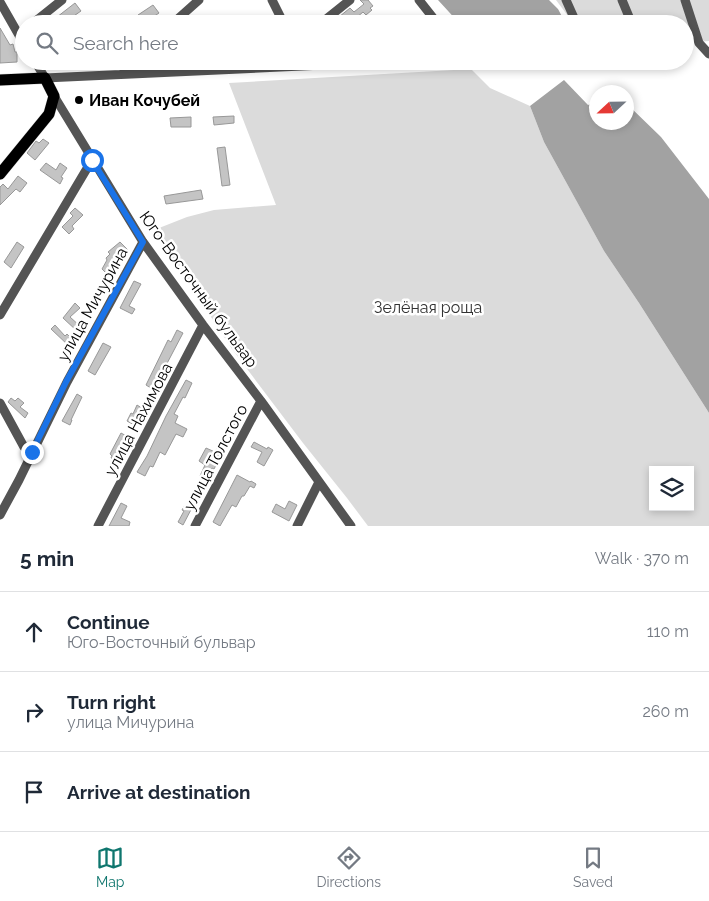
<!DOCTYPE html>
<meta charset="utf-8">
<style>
:root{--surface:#fff;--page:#f2f2f3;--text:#1f2937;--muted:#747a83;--line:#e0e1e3;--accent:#0f766e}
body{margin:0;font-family:Raleway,sans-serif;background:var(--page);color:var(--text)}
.controls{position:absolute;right:15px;bottom:15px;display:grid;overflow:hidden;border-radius:0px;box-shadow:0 2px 8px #0003}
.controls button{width:45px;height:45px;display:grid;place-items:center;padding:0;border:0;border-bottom:1px solid var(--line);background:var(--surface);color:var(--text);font:25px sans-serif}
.compass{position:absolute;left:589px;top:85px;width:45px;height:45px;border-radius:50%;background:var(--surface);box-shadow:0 2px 8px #0003;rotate:248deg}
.stop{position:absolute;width:15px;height:15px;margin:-11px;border:4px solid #1a73e8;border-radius:50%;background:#fff}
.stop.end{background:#1a73e8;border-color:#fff;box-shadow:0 1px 5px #0008}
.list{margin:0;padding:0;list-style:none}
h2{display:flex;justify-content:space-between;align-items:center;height:65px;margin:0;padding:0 20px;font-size:21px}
h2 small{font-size:16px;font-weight:400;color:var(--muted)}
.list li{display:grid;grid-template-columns:32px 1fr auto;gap:15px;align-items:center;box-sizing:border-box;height:80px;padding:0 20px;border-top:1px solid var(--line)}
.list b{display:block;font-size:19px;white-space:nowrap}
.list p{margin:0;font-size:16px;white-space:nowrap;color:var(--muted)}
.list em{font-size:16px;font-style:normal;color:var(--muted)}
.icon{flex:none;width:28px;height:28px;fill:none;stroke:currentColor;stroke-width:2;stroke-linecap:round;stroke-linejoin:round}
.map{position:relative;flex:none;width:709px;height:526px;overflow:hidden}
.search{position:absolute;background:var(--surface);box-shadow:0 2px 8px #0003;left:15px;right:15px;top:15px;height:55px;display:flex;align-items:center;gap:12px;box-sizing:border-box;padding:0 18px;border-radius:28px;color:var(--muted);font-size:19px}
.sheet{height:305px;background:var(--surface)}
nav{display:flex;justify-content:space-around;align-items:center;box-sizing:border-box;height:70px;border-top:1px solid var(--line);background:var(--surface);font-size:14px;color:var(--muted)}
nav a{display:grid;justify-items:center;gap:2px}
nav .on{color:var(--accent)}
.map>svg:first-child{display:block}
.green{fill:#dbdbdb;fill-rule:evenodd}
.water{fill:#a2a2a2}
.building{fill:#c4c4c4;stroke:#989898}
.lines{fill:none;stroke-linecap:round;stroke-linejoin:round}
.major-casing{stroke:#dbdbdb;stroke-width:12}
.minor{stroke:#545454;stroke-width:9}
.major{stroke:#000;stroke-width:11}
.route{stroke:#1a73e8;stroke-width:6}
.poi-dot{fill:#000;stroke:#fff;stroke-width:2}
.labels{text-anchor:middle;stroke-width:5;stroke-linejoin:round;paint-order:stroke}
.poi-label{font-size:16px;font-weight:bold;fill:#000;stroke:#fff;text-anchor:start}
.street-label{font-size:16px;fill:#000;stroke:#fff}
.park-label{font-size:16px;fill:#323232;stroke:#fff}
</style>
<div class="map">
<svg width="709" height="526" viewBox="0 0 709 526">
<rect width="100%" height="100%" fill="#fff"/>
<path class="green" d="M556 0H709V41L698 42H685V24H574Z
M471 69 490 88 530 106 544 142 604 251 639 303 709 413V526H368L347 498 303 443 232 349 154 230 187 217 214 210 276 205 229 83ZM653 470H690V507H653Z"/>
<path class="water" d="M438 0H549L558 9 566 24H460Z
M564 80 588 105 596 102V122H626L627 104 661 137 709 199V413L639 303 604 251 544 142 530 106Z"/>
<path class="building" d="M360 0H368L373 6 370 8 372 10 366 15 363 12 349 24H336L334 21 350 8 354 12 364 4Z
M75 3 81 11 68 20 67 17 58 24H48Z
M153 5 159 13 144 23 138 15Z
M0 28 10 45 13 44 15 52H17V62L0 63Z
M234 116V123L214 125 213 117Z
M191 117V127H171L170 118Z
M43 139 49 143 35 160 27 153 36 141 39 143Z
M225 147 230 185 222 186 217 148Z
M46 163 56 170 60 163 67 168 61 177 63 178 60 184 40 170Z
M18 176 27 183 20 192 16 189 0 205V187L3 184 8 189Z
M201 190 203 199 166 204 164 196Z
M75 208 83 215 72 226 74 229 69 234 62 227 73 216 70 213Z
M17 242 24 247 11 268 4 262Z
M120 242 128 250 112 267 114 269 108 275 102 269 107 260 106 258 110 254 108 252Z
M134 281 141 284 129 306 135 309 132 314 120 308Z
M75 303 80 308 70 317 81 327 77 331 63 318Z
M55 325 65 336 67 334 74 341 69 346 51 329Z
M177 330 183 333 163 371H164L154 390 146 385 168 340 171 342Z
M103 343 111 347 95 375 88 371Z
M186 380 192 383 185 398 183 397 174 414 178 416 175 423 187 429 183 437 176 434 165 455 160 452 153 467 150 466 145 476 137 472 147 456 166 416Z
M77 394 82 397 71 420H72L70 425 62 421Z
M11 398 15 401 18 398 24 403 20 407 28 413 25 418 8 402Z
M137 405 145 410 136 426 127 421 131 413 133 414Z
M234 415 241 419 231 435 226 432Z
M121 433 130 438 122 453 121 452 116 461 111 458 112 456 110 454Z
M221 441 227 443 220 458 214 469 212 468 206 479 200 476 205 465 199 461 206 448 215 452Z
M254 442 267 449 268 447 273 450 264 466 257 462 262 452 251 447Z
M237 475 250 482 251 481 256 484 254 488 250 486 244 496H242L236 507 232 505 220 526 213 522Z
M200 483 206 486 203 492 201 491 196 503 195 502 183 525 178 522 184 511 182 510 185 505 187 507Z
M289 501 297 505 289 521 272 512 276 504 285 509Z
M121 503 127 506 121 518 130 522 129 526H109Z"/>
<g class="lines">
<g class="major-casing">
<path id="major" d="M0 80 45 78 54 96 49 114 0 174"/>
</g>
<path class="minor" d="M272 0 284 24
M419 0 438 24
M566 0 575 20
M622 0 632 24
M685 0 699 43 709 54
M0 2 24 44
M32 24 62 0
M172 24 199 0
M320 24 350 0
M35 61 45 78 409 61
M122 74 134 61
M54 96 143 242 203 325 261 401 351 526
M0 315 92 160
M0 403 24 447 32 451
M0 515 19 480 67 382 143 242
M98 526 203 325
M195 526 261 401
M297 526 319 482"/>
<use href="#major" class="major"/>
</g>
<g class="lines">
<path class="route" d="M32 452 66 382 143 242 92 160"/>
</g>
<circle class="poi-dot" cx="79" cy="100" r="5"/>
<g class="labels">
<g class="poi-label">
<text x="89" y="106">Иван Кочубей</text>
</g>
<g class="street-label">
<text transform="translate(199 289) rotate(54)" y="6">Юго-Восточный бульвар</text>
<text transform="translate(92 304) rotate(-61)" y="6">улица Мичурина</text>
<text transform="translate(138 419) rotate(-62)" y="6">улица Нахимова</text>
<text transform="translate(215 457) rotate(-62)" y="6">улица Толстого</text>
</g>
<g class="park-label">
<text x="428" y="313">Зелёная роща</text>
</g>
</g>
</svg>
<div class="controls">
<button><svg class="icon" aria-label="layers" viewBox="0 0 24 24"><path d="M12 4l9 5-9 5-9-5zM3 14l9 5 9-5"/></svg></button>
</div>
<svg class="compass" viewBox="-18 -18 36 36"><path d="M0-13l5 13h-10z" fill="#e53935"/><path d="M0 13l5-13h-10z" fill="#747a83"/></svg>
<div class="stop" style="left:92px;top:160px"></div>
<div class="stop end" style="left:32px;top:452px"></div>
<div class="search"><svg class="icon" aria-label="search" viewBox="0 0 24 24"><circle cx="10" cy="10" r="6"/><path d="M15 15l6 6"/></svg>Search here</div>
</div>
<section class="sheet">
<h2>5 min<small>Walk · 370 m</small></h2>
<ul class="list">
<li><svg class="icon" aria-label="ahead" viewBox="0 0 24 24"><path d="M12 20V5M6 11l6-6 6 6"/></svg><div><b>Continue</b><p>Юго-Восточный бульвар</p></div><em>110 m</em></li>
<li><svg class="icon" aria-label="right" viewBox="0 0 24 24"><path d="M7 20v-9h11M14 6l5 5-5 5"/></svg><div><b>Turn right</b><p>улица Мичурина</p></div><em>260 m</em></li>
<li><svg class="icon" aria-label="arrive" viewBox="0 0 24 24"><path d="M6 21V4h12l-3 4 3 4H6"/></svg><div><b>Arrive at destination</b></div></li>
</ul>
</section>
<nav>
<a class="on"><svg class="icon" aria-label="map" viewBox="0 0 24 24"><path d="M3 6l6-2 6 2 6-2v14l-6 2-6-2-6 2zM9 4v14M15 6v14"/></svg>Map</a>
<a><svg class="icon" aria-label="directions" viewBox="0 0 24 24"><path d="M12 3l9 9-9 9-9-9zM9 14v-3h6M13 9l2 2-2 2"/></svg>Directions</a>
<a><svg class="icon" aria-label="saved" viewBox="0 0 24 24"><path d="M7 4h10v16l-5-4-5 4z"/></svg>Saved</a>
</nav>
